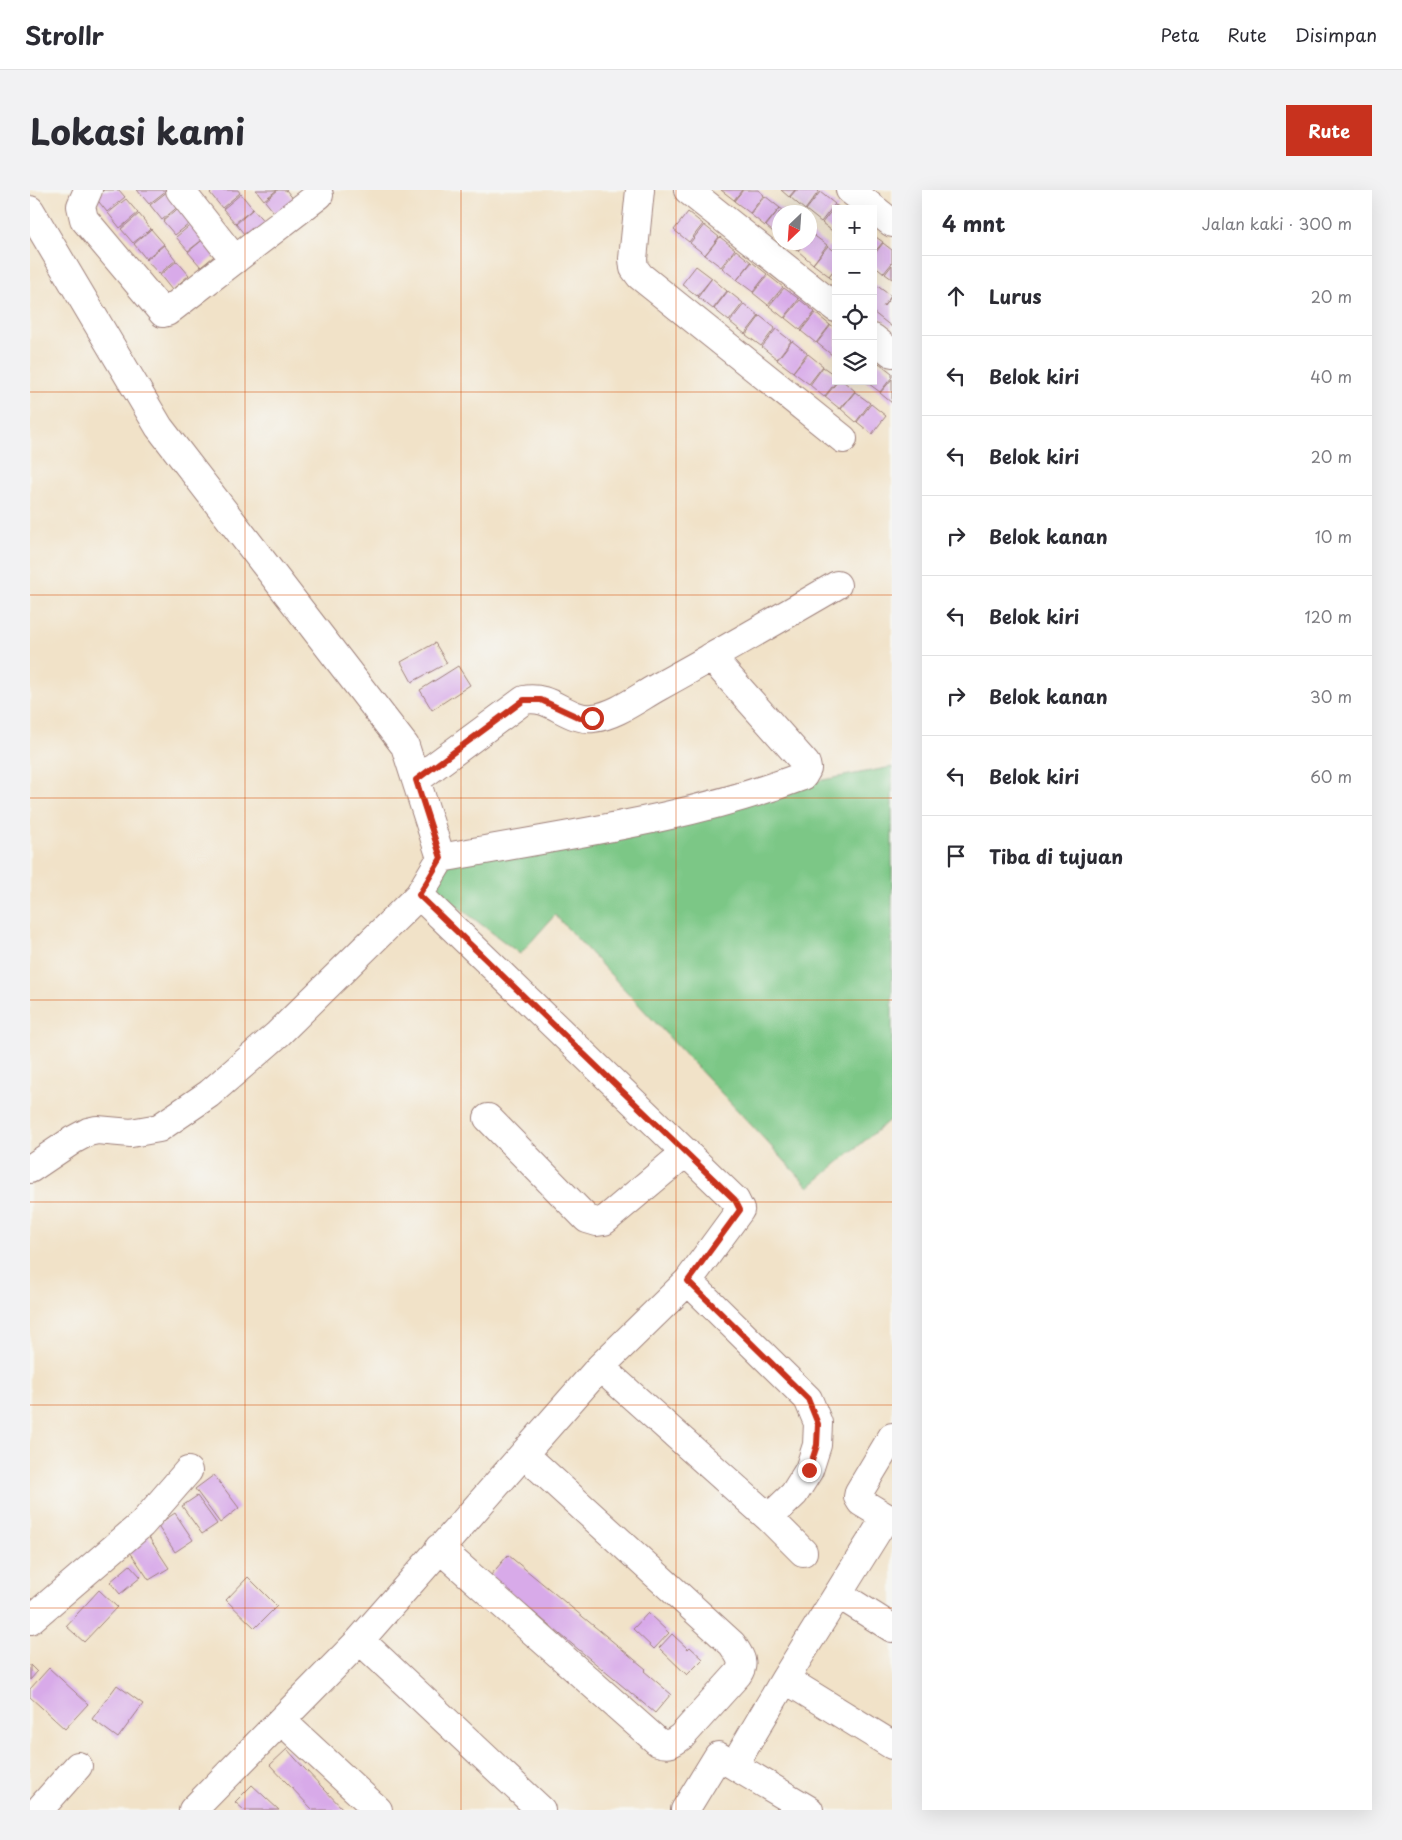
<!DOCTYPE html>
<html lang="id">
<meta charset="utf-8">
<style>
:root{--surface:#fff;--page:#f2f2f3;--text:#2b2b33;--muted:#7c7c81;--line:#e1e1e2;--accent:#c8321e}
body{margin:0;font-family:"Playpen Sans",sans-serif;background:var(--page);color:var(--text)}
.controls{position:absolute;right:15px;top:15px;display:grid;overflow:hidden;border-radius:0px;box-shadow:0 5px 20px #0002}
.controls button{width:45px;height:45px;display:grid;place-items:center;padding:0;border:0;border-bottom:1px solid var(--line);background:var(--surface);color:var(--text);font:25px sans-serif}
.compass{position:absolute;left:742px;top:15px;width:45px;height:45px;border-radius:50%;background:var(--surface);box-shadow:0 5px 20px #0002;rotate:205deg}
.stop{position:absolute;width:15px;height:15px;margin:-11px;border:4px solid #c8321e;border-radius:50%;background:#fff}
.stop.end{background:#c8321e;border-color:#fff;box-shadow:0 1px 5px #0008}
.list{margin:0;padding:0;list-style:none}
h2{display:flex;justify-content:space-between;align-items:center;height:65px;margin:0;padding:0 20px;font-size:21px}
h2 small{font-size:16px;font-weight:400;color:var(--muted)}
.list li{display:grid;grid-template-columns:32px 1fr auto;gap:15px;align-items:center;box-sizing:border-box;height:80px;padding:0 20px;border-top:1px solid var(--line)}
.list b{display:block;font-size:19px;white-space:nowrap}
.list em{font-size:16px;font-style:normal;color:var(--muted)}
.icon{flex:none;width:28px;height:28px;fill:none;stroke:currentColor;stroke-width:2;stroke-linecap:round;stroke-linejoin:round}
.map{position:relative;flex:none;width:862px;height:1620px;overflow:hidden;border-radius:0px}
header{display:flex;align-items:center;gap:30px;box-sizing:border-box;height:70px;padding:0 25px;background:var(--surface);border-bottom:1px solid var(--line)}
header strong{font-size:24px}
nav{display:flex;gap:28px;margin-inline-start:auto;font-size:18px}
.intro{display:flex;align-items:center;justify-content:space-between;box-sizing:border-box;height:120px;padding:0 30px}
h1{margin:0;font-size:35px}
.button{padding:12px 22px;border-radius:0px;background:var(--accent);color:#fff;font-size:18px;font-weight:700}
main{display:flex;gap:30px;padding:0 30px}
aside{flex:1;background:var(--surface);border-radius:0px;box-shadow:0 5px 20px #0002}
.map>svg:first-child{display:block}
.green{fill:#7bc786;stroke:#627358}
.building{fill:#d8aae9}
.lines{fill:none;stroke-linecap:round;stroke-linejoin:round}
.minor-casing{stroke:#9e807a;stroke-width:30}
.minor{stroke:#fff;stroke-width:28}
.route{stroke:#c8321e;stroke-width:6}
.grid{fill:none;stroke:#d8530f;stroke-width:1;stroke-opacity:0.55}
</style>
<header>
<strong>Strollr</strong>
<nav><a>Peta</a><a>Rute</a><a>Disimpan</a></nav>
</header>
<div class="intro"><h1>Lokasi kami</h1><a class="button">Rute</a></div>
<main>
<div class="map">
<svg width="862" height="1620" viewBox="0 0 862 1620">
<rect width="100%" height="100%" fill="#f6f6f2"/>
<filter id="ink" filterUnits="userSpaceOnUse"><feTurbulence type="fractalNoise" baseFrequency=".02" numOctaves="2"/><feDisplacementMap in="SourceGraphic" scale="10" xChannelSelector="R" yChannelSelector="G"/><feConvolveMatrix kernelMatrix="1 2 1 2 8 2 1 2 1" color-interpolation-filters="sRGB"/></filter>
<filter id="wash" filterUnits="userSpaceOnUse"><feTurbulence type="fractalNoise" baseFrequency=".0096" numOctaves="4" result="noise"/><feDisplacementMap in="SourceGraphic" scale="20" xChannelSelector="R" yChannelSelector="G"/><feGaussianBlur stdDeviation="1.12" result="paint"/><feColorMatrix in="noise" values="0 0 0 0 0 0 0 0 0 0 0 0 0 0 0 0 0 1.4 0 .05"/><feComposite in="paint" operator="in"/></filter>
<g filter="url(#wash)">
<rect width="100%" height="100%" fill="#f1e2c8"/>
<path class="green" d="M862 577V928L779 997 525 725 490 764 405 699 425 659Z"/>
<g id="blocks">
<path class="building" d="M74 0H89L95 7 77 22 65 7Z
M107 0H137L119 14Z
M183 0H208L210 3 192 18 180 3Z
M226 0H247L234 10Z
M248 0H256L265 11 247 26 235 11Z
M691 0H712L704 10Z
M713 0H728L734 5 720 23 704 11Z
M751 0H765L759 7Z
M766 0H788L789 1 775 20 760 7Z
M138 1 150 15 132 30 120 15Z
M790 2 805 14 791 32 776 20Z
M211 4 223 19 205 33 193 19Z
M735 6 750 18 735 36 720 24Z
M96 9 108 23 90 38 78 23Z
M806 15 811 19H806V44L792 33Z
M151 16 163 31 145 45 133 31Z
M750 18 756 22H749V47L736 36Z
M223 19 236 34 218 49 206 34Z
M658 22 673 34 659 52 644 40Z
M109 24 121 39 103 53 91 39Z
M164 32 176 47 158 61 146 47Z
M674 35 689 47 675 65 660 53Z
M121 39 134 54 116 69 104 54Z
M782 44 797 55 783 74 768 61 775 52H780V47Z
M843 45 853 52 843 64Z
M176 47 189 62 171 77 158 62Z
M690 47 705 59 691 77 675 65Z
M756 52H774L767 61Z
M853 53 862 60V73L854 83 843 74V66Z
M134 55 146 70 129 84 116 70Z
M798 56 806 62V77L799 86 783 74Z
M706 60 721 72 707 90 692 78Z
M147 71 159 85 142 100 130 85Z
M722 72 737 84 723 102 707 90Z
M862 75V89L855 84Z
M666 76 682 88 667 106 652 94Z
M806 79V92L799 87Z
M738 85 753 97 738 115 723 103Z
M682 88 697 101 683 119 668 107Z
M846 95 861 106 853 117 862 106V137L843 122V97Z
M754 98 769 109 754 128 739 116Z
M698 101 713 113 699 131 684 119Z
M770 110 785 122 770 140 755 128Z
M714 114 729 126 715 144 700 132Z
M785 123 800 135 786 153 771 141Z
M730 126 745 138 731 156 716 145Z
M801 135 806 139V160L802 165 787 153Z
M746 139 761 151 747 169 732 157Z
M762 151 777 163 763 182 747 170Z
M778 164 793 176 779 194 763 182Z
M843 168 848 172 843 178Z
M849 173 862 183V187L850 202 835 191H843V180Z
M793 177 806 186V192L794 207 780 195Z
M862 189V213L850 203Z
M808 191H813L825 201 810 219 795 207Z
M825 202 840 213 826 232 811 219Z
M841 214 856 226 842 244 827 232Z
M405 453 417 473 382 492 371 472Z
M428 476 440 495 402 520 390 500Z
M184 1285 209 1318 190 1333 165 1299Z
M167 1306 187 1334 172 1344 152 1316Z
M145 1323 163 1350 145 1362 127 1335Z
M116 1343 139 1378 119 1390 96 1356Z
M478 1365 616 1479 614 1481 641 1504 625 1523 460 1386Z
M100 1375 111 1387 90 1404 80 1392Z
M218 1387 247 1416 225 1438 196 1410Z
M69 1400 87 1417 54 1452 36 1436Z
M618 1423 639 1443 624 1459 603 1439Z
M642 1444 658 1459 660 1457 673 1469 657 1485 629 1458Z
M0 1475 7 1482 0 1490Z
M19 1478 58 1514 35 1539 0 1507V1499Z
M87 1495 113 1514 88 1548 62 1529Z
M257 1559 273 1577 314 1620H283L256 1592 240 1575Z
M222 1595 235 1607 249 1620H214L205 1612Z"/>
</g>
</g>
<g filter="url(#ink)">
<use href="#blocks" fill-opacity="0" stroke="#9e807a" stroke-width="1"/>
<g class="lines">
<g class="minor-casing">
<path id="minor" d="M58 0 51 16 54 29 133 123 137 122 289 5
M150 0 205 70
M610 0 603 69 604 78 610 86 813 249
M658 0 806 118
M820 0 862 33
M0 20 129 237 375 556 411 668 389 705 248 844 179 904 129 938 101 943 67 940 58 942 43 950 0 979
M843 148 862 163
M386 590 494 510C520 504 538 531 563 528 585 526 608 508 628 497 688 464 747 430 807 395
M411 668C532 645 657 630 773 586L777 579 776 574 681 467
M458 928 557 1029 567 1032 574 1031 656 962
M658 1091 778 1209 788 1233 787 1255 779 1280 764 1304 739 1328
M570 1177 739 1328 773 1362
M862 1247 829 1302 828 1307 831 1312 862 1331
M409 1358 628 1552C639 1556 643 1553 652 1546L708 1484C716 1472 709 1465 702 1454L494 1264
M808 1404 862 1438
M0 1430 112 1334 158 1281
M330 1450 511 1620
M755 1489 862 1555
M252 1531 348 1620
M704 1575 755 1489 856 1327
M9 1620 48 1576
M163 1620 330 1450 570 1177 658 1091 710 1020 705 1010 389 705
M655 1620 688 1566 779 1620"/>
</g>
<use href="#minor" class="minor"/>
</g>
</g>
<g class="lines" filter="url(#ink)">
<path class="route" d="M562 528H550L511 510H494L386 590 411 668 389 705 705 1010 710 1020 658 1091 778 1209 788 1234 787 1255 779 1280"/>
</g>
<path class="grid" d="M215 0V1620M431 0V1620M646 0V1620M0 202H862M0 405H862M0 608H862M0 810H862M0 1012H862M0 1215H862M0 1418H862"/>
</svg>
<div class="controls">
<button>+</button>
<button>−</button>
<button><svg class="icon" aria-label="locate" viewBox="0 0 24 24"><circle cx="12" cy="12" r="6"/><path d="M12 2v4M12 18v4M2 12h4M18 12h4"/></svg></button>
<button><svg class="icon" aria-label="layers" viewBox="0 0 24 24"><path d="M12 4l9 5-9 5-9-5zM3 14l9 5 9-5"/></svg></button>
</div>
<svg class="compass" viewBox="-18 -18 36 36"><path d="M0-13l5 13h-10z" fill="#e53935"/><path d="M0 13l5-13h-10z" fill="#7c7c81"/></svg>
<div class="stop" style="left:562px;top:528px"></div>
<div class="stop end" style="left:779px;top:1280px"></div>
</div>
<aside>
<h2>4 mnt<small>Jalan kaki · 300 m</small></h2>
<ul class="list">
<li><svg class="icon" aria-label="ahead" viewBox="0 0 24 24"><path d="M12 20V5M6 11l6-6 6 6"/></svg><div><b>Lurus</b></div><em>20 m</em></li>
<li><svg class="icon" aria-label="left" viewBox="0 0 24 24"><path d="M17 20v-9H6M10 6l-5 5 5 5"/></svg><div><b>Belok kiri</b></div><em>40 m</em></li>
<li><svg class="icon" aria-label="left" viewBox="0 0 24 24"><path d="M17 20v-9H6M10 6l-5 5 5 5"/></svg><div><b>Belok kiri</b></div><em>20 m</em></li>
<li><svg class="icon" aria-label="right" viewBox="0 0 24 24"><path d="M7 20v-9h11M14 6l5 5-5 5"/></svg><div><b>Belok kanan</b></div><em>10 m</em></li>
<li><svg class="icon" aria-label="left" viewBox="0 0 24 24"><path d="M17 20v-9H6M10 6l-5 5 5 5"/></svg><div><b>Belok kiri</b></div><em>120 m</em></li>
<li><svg class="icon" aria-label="right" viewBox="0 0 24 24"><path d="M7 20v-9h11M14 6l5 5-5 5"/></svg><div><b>Belok kanan</b></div><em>30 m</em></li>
<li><svg class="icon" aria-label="left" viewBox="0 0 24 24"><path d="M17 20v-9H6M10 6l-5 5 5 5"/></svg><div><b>Belok kiri</b></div><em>60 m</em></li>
<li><svg class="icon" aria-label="arrive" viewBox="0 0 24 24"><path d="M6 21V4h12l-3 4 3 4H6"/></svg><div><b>Tiba di tujuan</b></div></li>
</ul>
</aside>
</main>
